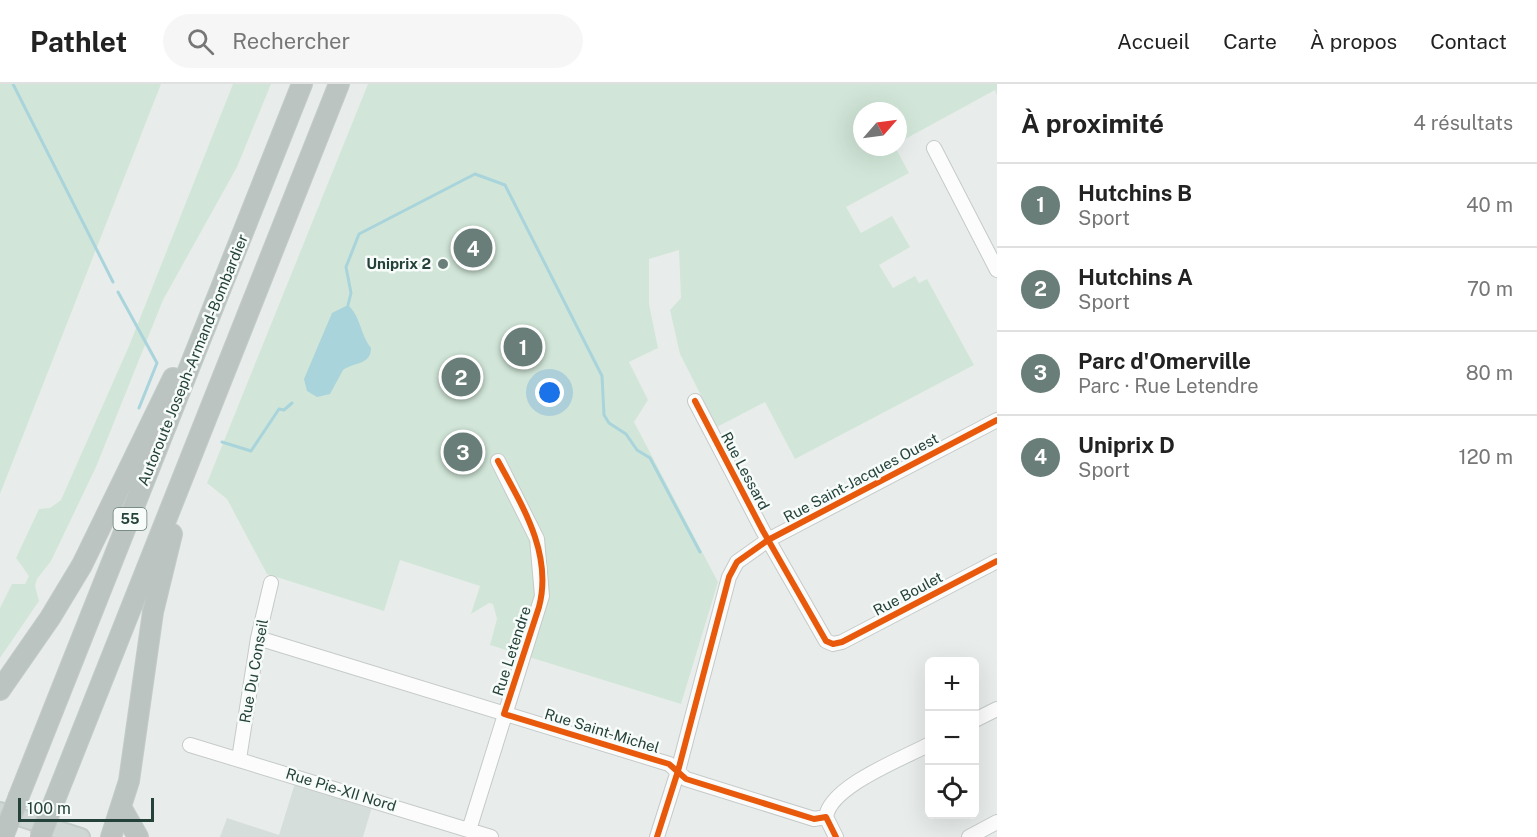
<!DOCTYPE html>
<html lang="fr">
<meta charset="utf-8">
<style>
:root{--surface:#fff;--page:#f6f6f6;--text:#222;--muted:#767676;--line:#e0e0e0;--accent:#697e78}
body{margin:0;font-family:"Public Sans",sans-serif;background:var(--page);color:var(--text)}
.controls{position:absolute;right:18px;bottom:18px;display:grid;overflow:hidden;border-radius:9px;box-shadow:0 6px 24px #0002}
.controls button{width:54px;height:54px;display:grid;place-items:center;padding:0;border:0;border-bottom:2px solid var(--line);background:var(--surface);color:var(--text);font:30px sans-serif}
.compass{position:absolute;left:853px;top:18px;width:54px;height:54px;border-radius:50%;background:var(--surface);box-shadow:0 6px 24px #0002;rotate:62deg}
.scale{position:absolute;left:18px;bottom:15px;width:136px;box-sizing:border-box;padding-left:6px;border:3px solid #24423a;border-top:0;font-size:16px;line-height:21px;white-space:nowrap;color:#24423a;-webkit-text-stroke:4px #f7fbf9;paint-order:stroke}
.you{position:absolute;left:550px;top:309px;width:21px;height:21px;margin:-15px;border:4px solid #fff;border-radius:50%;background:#1a73e8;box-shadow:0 0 0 9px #1a73e833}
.badge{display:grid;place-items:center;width:39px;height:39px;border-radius:50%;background:var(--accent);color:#fff;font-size:20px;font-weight:700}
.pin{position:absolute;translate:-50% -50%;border:3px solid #fff;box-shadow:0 2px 6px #0006}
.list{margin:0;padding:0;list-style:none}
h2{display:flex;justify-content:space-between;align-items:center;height:78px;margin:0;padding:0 24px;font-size:26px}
h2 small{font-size:20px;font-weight:400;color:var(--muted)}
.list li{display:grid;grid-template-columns:39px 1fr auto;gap:18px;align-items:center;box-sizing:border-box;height:84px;padding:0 24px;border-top:2px solid var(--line)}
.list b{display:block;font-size:22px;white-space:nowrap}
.list p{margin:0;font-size:20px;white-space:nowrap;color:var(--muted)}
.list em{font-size:20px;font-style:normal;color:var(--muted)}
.icon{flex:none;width:33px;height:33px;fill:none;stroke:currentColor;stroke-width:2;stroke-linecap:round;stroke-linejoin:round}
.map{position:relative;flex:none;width:997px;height:753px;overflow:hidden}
header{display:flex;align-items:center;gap:36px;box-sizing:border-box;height:84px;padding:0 30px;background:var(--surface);border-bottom:2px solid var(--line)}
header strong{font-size:28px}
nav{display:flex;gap:33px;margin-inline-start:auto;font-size:21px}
.search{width:420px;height:54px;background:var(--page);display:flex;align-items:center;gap:15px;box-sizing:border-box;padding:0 21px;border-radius:33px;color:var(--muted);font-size:22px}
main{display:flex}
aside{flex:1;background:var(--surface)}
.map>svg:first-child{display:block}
.built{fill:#d6dedb}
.green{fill:#d1e6d8}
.water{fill:#a9d4db}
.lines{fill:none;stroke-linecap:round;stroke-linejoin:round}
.stream{stroke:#a9d4db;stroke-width:3}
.minor-casing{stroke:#c5cac8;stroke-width:16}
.major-casing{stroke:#c3ccc9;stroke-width:20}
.highway-casing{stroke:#c3ccc9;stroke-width:22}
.minor{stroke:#fcfcfc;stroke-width:14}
.major{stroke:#cfd7d5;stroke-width:16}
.highway{stroke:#bcc4c2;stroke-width:20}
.highway-bridge-casing{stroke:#c3ccc9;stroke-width:22;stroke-linecap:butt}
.highway-bridge{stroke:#bcc4c2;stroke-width:20}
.cycleway-casing{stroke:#f7fbf9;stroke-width:10}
.cycleway{stroke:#e8590c;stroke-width:6}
.poi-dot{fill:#697e78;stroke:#f7fbf9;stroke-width:2}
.labels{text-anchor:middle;stroke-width:5;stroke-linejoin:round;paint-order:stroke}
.shield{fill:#f7fbf9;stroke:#637a73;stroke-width:1.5}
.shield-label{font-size:14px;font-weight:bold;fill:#24423a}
.poi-label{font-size:15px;font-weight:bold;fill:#24423a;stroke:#f7fbf9;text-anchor:end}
.street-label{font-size:15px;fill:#24423a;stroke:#f7fbf9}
</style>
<header>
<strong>Pathlet</strong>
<div class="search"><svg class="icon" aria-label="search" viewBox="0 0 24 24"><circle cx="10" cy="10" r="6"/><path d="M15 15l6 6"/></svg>Rechercher</div>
<nav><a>Accueil</a><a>Carte</a><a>À propos</a><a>Contact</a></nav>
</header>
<main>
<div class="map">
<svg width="997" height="753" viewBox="0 0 997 753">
<rect width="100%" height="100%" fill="#e8edeb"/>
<path class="built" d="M295 699 372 723 363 753H220L227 734 279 751Z"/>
<path class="green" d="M0 0H161L0 410Z
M233 0H271L237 83 163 216 96 383 51 477 37 495 35 502 39 517 0 574V524L12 500H25L29 492 16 474 39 425 50 424 61 416 129 262Z
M368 0H997V11L995 6 898 59V27H862V63H895L909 89 846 123 861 149 892 132 910 163 879 181 893 204 915 192 919 199 927 195 974 281 795 375 765 318 717 343 680 270 670 226 681 214 679 166 649 175V220L658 264 629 278 648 316 634 338 718 498 681 620 490 561 497 535 493 520 489 519 471 530 480 502 400 476 384 527 267 490 227 415 207 399Z"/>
<path class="water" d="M348 221C361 233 360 250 371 264 371 281 354 278 343 286L330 310 317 313 307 307 304 295 332 229Z"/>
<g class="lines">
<path class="stream" d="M13 0 113 198
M118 208 157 279 139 324
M348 221 351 209 346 183 359 150 475 90 505 101 602 292 604 331 609 339 626 350 637 366 650 374 700 468
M222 358 251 367 279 325 284 326 292 319"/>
<g class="minor-casing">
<path id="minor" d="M934 64 997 186
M695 317 763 447 826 557 833 560 842 558 997 477
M258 554 669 680 686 695 814 735 826 733
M975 636 997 625
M190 661 491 753
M239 675 258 554 271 499
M826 733C830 702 904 674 930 660
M826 733 836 753
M469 746 542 512 537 455 498 377
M657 753 678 687 729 493 737 478 768 456 997 336
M969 753 997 738"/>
</g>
<g class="major-casing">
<path id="major" d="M0 727 81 753"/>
</g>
<g class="highway-casing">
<path id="highway" d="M0 606 50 534 82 481 173 294
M19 712 302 0
M52 723 339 0
M122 725 138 753
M111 753 129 697 153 528 172 450"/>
</g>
<use href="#minor" class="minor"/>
<use href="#major" class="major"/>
<use href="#highway" class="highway"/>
<g class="highway-bridge-casing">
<path id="highway-bridge" d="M3 753 19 712
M40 753 52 723"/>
</g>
<use href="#highway-bridge" class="highway-bridge"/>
<g class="cycleway-casing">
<path id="cycleway" d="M695 317 763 447 826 557 833 560 842 558 997 477
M498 377C522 421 553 470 539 523L504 630 669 680 686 695 814 735 826 733 836 753
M657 753 678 687 729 493 737 478 768 456 997 336"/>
</g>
<use href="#cycleway" class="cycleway"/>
</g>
<circle class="poi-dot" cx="443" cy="180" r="6"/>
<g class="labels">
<rect class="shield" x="113.5" y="424" width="33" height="22" rx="4.5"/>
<g class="shield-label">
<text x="130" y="440">55</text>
</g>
<g class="poi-label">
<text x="431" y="185">Uniprix 2</text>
</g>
<g class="street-label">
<text transform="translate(193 276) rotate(-68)" y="5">Autoroute Joseph-Armand-Bombardier</text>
<text transform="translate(745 387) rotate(62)" y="5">Rue Lessard</text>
<text transform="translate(861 394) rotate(-28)" y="5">Rue Saint-Jacques Ouest</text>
<text transform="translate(908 510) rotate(-28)" y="5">Rue Boulet</text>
<text transform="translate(512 567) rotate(-72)" y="5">Rue Letendre</text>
<text transform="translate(254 587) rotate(-80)" y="5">Rue Du Conseil</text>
<text transform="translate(602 647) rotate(17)" y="5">Rue Saint-Michel</text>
<text transform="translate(341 706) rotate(17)" y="5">Rue Pie-XII Nord</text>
</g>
</g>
</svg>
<div class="controls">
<button>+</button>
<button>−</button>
<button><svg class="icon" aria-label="locate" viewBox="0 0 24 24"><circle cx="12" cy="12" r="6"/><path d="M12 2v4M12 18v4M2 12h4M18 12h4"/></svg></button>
</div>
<svg class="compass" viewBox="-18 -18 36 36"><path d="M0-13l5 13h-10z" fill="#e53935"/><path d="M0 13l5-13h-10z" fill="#767676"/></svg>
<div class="scale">100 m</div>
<div class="you"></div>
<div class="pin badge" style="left:523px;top:263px">1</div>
<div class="pin badge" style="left:461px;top:293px">2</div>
<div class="pin badge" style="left:463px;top:368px">3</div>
<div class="pin badge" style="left:473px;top:164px">4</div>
</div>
<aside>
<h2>À proximité<small>4 résultats</small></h2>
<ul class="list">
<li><span class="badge">1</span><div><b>Hutchins B</b><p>Sport</p></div><em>40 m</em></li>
<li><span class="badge">2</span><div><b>Hutchins A</b><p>Sport</p></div><em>70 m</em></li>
<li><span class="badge">3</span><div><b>Parc d'Omerville</b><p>Parc · Rue Letendre</p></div><em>80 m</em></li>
<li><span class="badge">4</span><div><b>Uniprix D</b><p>Sport</p></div><em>120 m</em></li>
</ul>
</aside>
</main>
